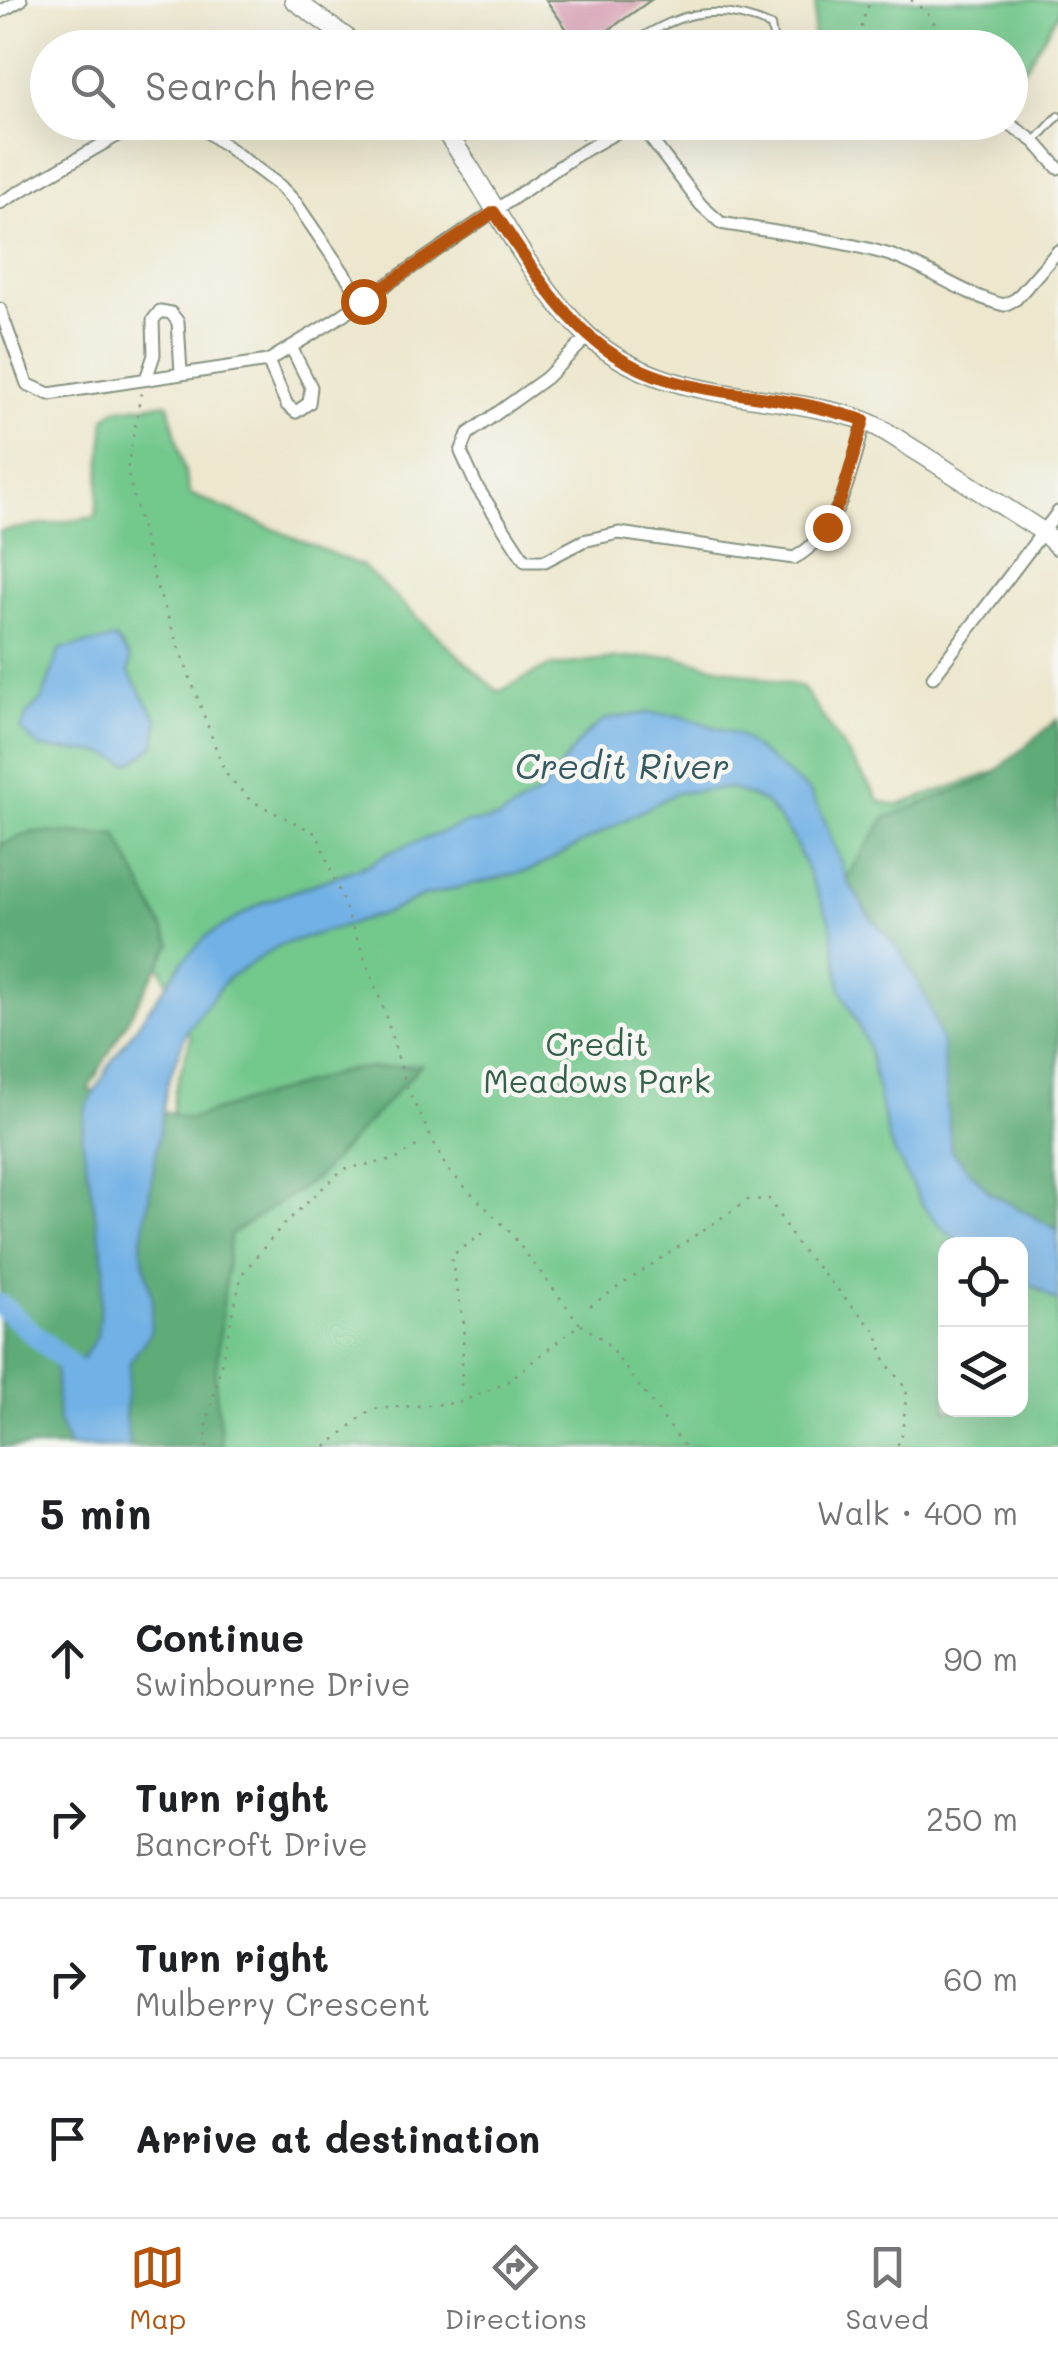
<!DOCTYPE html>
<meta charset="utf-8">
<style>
:root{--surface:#fff;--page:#f6f6f6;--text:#202124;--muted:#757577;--line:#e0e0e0;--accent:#b45309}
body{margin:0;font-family:Mali,sans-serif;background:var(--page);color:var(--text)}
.controls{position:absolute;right:30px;bottom:30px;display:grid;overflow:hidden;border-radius:20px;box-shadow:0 10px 40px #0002}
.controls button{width:90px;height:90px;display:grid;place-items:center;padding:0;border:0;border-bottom:2px solid var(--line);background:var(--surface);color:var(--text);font:50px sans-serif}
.stop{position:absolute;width:30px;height:30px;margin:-22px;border:8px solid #b45309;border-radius:50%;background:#fff}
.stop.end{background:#b45309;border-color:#fff;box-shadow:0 2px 10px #0008}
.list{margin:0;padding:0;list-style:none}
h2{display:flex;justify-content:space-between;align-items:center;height:130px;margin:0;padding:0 40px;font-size:42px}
h2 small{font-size:32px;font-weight:400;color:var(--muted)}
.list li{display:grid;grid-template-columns:65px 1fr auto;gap:30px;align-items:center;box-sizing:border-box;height:160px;padding:0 40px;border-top:2px solid var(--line)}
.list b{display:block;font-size:38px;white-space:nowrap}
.list p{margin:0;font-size:32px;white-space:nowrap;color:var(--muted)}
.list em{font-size:32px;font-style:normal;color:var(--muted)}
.icon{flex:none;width:55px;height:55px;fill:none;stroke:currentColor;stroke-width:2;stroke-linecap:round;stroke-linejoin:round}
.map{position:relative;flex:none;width:1058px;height:1447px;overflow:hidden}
.search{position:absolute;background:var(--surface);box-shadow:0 10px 40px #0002;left:30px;right:30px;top:30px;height:110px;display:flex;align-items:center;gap:25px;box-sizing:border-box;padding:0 35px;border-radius:55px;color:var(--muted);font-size:38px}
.sheet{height:770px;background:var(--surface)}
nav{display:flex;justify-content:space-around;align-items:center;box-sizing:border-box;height:140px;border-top:2px solid var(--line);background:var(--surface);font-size:28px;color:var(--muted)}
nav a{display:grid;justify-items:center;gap:5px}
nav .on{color:var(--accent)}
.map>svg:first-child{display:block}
.green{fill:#73c88c;stroke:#498260;stroke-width:2.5;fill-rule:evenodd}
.forest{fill:#5eac78;stroke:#3e7456;stroke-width:2.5}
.water{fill:#71b1e5;stroke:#48778c;stroke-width:2.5}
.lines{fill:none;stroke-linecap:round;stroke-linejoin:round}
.river{stroke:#71b1e5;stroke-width:22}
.building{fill:#d696ae}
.lane-casing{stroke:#869280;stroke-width:10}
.street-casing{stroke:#869280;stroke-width:15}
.secondary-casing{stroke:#869280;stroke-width:21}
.path{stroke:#869280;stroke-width:2.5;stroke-dasharray:2.5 8;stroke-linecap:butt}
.lane{stroke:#fff;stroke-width:6}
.street{stroke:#fff;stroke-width:11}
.secondary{stroke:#fff;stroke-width:18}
.route{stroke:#b45309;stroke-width:12}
.labels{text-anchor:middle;stroke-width:9;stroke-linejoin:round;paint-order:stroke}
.park-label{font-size:32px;fill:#34604a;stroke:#f6f6f2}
.water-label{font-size:35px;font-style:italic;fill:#345a60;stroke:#f6f6f2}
</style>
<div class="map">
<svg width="1058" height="1447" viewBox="0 0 1058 1447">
<rect width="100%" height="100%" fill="#f6f6f2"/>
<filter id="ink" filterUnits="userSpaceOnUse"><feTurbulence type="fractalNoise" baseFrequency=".01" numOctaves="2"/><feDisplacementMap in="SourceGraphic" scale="20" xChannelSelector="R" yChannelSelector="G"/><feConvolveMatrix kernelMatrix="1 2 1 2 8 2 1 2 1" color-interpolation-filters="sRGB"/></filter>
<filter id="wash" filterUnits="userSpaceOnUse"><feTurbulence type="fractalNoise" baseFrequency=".0048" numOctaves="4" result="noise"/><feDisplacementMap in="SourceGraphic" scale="40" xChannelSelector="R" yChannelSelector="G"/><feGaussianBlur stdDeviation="2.25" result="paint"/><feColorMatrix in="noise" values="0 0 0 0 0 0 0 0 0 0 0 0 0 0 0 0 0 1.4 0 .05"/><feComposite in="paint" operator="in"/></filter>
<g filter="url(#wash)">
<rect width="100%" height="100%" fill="#ece7cd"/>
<path class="green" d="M816 0H1058V13L1011 90 1010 48 812 47Z
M168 403 190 494 362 566 498 692 547 667 606 659 673 656 803 688 881 802 899 805 1012 766 1058 730V1447H150L170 1132 175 1090 191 1037 147 936 0 864V531L96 517 105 418 116 409ZM946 1244H1020V1410H946Z"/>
<path class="forest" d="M1058 719V1230L990 1193 951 1150 944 1098 903 955 868 913 846 879 885 818 988 778Z
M32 832 117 835 171 944 88 1090 189 1119 347 1070 421 1065 315 1179 230 1235 215 1380 222 1447H0V845Z"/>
<path class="water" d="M115 639 130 658 129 673 158 720 155 745 135 761 127 763 105 753 40 748 21 730 27 714 42 700 60 649Z
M649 713 681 716 739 735 810 792 825 821 847 880 867 913 903 955 928 1001 942 1044 951 1150 990 1193 1058 1230V1302L1021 1278 1020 1244H963L944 1230 923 1206 889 1141 868 1046 841 989 831 923 792 836 765 802 730 788 676 793 531 870 424 896 386 913 280 945 227 979 187 1030 167 1085 141 1247 153 1301 150 1333 130 1362 125 1418 130 1447H69L58 1421 55 1352 60 1344 69 1358 82 1359 97 1336 105 1267 82 1138 86 1108 113 1059 184 960 207 936 262 903 370 864 388 853 467 823 497 819 540 793 584 736 606 719Z"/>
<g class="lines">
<path class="river" d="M0 1305 77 1371"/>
</g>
<g id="blocks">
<path class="building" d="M546 0H651L583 48H580Z"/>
</g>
</g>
<g filter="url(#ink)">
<use href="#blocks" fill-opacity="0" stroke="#869280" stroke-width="2.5"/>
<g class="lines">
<g class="lane-casing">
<path id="lane" d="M624 48C676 14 713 0 771 26L775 48
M1035 141 1058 116"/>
</g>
<g class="street-casing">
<path id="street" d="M0 12 21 0
M194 122 280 186 296 203 363 301
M638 122 701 205 721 223C772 232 842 240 890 255 929 268 964 295 1004 305L1016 299 1058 251
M1007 122 1035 142 1058 168
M0 203 141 122
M0 309 27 384 49 394 268 361 335 320 575 156 635 122
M589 336 546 378 468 434 461 452 477 487 525 561H545L583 541 619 533 794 558C840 534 853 466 865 420
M268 361 287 405 296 412 309 403 311 387 291 347
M146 379 154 355 153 320 160 311 171 313 178 322 181 373
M933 677 1058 512"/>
</g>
<g class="secondary-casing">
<path id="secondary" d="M294 0 361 48
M438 122C491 190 523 275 587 335 663 404 768 390 860 419 881 426 901 442 920 453 961 479 1001 505 1042 531L1058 546"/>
</g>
<path class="path" d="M911 0 931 16 945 48
M857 48 866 9 874 0
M582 140 581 132 587 122
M141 393 127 470 155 582 225 773 250 800 317 834 382 1004 408 1091 447 1169 509 1231 580 1324
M590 1306 748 1200 769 1199 798 1246 877 1333 885 1361 907 1390 901 1442 892 1447
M461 1386 464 1324 451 1256 489 1229
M207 1447 206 1428 242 1274 281 1227 343 1169 395 1160 418 1145
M326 1447 371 1409 458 1403 504 1384 580 1324 605 1341 685 1447"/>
<use href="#lane" class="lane"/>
<use href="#street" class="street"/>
<use href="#secondary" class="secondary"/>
</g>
</g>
<g class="lines" filter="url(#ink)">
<path class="route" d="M363 301 494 212C523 254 550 301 588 335 652 392 719 388 797 403 820 407 842 414 864 420L841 499 827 527"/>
</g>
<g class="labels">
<g class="park-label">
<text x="597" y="1056">Credit<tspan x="597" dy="37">Meadows Park</tspan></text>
</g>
<g class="water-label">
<text x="622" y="779">Credit River</text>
</g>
</g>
</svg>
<div class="controls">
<button><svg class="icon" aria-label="locate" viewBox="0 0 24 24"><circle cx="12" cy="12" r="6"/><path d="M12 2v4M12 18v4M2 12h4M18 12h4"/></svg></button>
<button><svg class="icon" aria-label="layers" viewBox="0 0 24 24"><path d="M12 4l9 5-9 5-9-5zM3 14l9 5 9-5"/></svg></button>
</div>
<div class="stop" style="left:363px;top:301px"></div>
<div class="stop end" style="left:827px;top:527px"></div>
<div class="search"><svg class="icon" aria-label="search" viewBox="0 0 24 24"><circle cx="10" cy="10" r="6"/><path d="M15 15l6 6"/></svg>Search here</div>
</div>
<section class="sheet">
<h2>5 min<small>Walk · 400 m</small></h2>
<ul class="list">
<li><svg class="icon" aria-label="ahead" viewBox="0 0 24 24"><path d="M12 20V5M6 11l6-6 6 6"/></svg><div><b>Continue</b><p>Swinbourne Drive</p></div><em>90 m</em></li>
<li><svg class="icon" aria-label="right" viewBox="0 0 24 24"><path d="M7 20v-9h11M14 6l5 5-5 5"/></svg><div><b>Turn right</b><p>Bancroft Drive</p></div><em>250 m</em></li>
<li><svg class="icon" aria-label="right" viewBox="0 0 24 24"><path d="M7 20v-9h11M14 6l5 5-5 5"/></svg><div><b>Turn right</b><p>Mulberry Crescent</p></div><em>60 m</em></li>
<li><svg class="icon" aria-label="arrive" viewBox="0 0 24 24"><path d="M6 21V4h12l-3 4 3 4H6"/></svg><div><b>Arrive at destination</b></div></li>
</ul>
</section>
<nav>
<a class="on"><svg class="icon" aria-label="map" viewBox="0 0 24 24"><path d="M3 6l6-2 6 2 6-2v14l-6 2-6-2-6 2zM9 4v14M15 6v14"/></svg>Map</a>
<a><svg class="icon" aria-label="directions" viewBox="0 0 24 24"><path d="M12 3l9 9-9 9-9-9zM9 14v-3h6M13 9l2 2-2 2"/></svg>Directions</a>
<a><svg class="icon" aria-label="saved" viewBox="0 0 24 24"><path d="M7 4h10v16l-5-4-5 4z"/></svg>Saved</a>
</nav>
